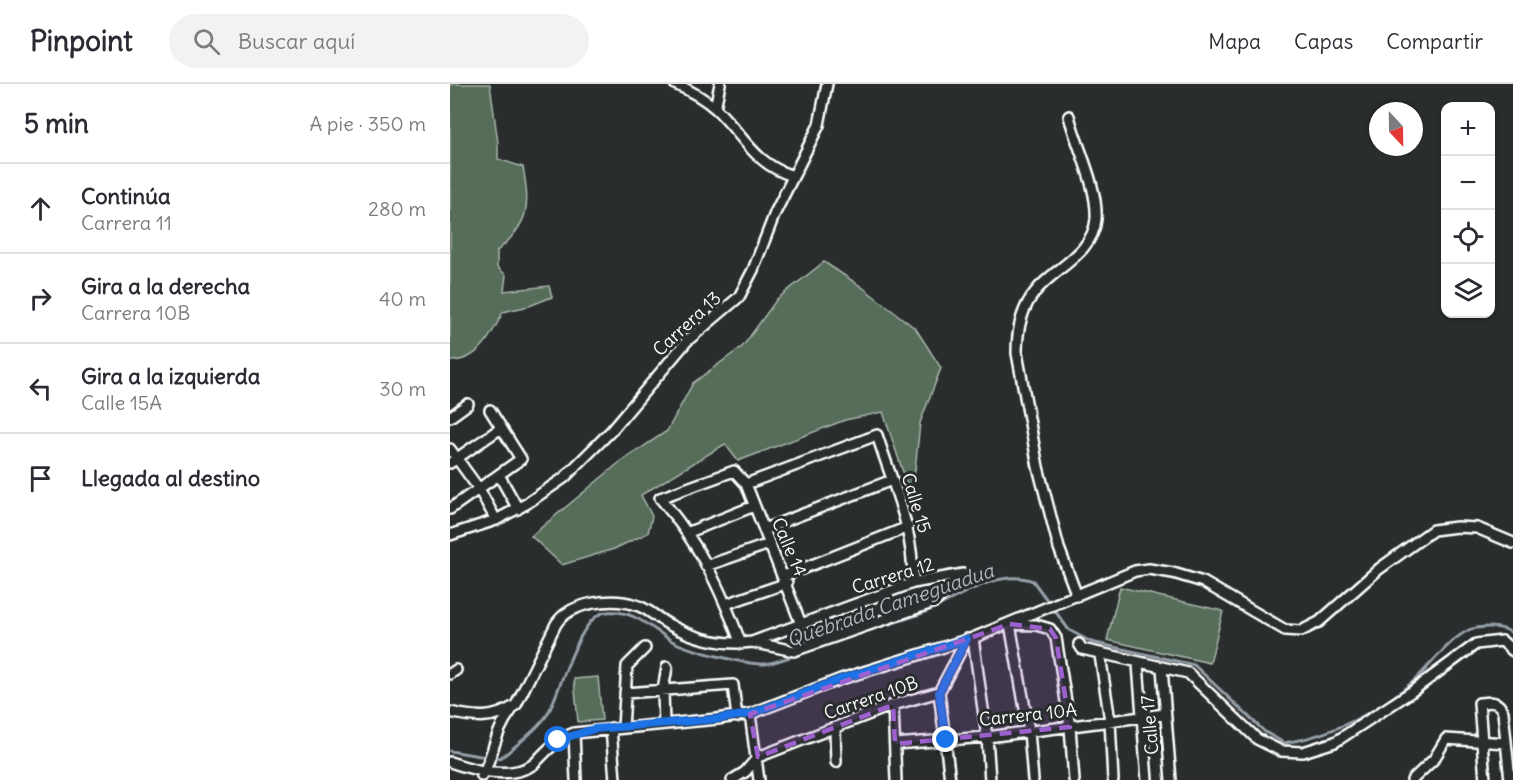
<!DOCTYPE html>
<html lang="es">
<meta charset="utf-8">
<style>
:root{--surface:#fff;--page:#f2f2f3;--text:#2b2b33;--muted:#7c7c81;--line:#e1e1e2}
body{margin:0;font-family:Delius,sans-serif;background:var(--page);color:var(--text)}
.controls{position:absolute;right:18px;top:18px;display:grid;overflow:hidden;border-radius:12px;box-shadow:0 2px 4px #0004}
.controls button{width:54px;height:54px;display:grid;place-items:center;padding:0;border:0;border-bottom:2px solid var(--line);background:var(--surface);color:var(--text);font:30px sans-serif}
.compass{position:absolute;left:919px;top:18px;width:54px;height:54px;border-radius:50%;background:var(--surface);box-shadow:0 2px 4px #0004;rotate:158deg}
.stop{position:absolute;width:18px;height:18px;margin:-14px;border:4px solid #1a73e8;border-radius:50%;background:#fff}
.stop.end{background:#1a73e8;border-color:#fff;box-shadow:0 2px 6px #0008}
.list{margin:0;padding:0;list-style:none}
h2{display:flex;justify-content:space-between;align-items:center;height:78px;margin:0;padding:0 24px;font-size:26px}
h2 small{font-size:20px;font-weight:400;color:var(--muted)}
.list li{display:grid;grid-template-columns:39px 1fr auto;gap:18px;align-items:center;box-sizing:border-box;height:90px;padding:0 24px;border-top:2px solid var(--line)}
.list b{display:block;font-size:22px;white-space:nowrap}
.list p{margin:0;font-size:20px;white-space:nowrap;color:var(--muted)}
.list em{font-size:20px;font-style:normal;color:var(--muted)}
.icon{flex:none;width:33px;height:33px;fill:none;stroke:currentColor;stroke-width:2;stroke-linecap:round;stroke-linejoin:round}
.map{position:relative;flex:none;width:1063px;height:696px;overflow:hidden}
header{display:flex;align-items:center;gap:36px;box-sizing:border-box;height:84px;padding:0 30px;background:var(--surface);border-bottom:2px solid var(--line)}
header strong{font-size:28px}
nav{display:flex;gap:33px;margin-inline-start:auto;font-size:21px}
.search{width:420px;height:54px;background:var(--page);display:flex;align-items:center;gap:15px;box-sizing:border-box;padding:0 21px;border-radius:33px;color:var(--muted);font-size:22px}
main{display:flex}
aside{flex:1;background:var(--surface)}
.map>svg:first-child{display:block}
.green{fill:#566d5a;stroke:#aab6ac;stroke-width:1.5}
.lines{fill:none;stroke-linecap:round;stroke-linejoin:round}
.stream{stroke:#95a0a9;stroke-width:3}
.street-casing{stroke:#fff;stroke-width:14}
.street{stroke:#2a2d2e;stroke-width:9}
.route{stroke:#1a73e8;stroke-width:8}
.marked{fill:#9c61cf;fill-opacity:0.2;stroke:#9c61cf;stroke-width:4.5;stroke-dasharray:12 8;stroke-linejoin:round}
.labels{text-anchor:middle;stroke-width:6;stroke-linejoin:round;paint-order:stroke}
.street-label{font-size:18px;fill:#fff;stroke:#2a2d2e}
.water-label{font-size:20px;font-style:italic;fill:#afb7bf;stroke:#2a2d2e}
</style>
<header>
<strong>Pinpoint</strong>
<div class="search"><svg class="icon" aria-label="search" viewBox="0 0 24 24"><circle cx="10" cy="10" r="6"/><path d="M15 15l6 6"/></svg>Buscar aquí</div>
<nav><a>Mapa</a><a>Capas</a><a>Compartir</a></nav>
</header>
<main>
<aside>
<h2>5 min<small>A pie · 350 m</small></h2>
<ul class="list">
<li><svg class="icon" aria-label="ahead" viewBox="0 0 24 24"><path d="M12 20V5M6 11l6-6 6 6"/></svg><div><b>Continúa</b><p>Carrera 11</p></div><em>280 m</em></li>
<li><svg class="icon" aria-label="right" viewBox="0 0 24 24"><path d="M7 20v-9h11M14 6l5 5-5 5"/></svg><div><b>Gira a la derecha</b><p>Carrera 10B</p></div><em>40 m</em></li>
<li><svg class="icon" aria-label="left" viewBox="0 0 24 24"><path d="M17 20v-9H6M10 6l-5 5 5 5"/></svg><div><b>Gira a la izquierda</b><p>Calle 15A</p></div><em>30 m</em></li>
<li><svg class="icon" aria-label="arrive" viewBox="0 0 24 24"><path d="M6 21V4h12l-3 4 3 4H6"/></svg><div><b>Llegada al destino</b></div></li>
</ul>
</aside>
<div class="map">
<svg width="1063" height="696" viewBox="0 0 1063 696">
<rect width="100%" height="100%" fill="#2a2d2e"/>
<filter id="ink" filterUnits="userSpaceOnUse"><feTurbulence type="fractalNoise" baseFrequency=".0167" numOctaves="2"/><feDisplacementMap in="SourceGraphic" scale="12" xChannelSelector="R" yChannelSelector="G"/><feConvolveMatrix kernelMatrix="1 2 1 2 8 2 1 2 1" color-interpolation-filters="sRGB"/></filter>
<g filter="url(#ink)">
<path class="green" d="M0 0H40L48 59V75L73 83C80 123 80 139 47 167V183L56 191 54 207 99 202 102 213 79 222 53 228C42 251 28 278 0 277Z
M374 178 412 203 466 245 491 284 470 339 462 415 433 328 395 336 288 377 275 360 191 411 202 432 198 449 164 465 112 481 81 452 170 378 217 347 243 299 293 262 327 215Z
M670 503 773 527 760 579 657 556Z
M148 593 152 636 128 638 124 595Z"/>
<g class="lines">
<path class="stream" d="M403 551C425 544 448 538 470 530 503 518 546 483 583 497L619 546 641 558 744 581 815 648 834 659C881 652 933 626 968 593 983 578 1000 555 1019 546 1031 542 1054 541 1063 550
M0 667 36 673
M43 674H50L57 669C70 658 87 646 97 631 110 610 129 529 157 528 184 526 201 544 222 557 238 566 297 581 315 580 325 579 336 574 346 571"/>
<g class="street-casing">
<path id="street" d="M225 0C239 6 254 14 266 25 294 52 304 80 343 92
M265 24 270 0
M619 32C627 63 648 103 646 135 643 170 604 184 585 208 571 225 567 248 567 269L588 383 609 464 627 512
M0 333 18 320
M0 365 29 405 46 436
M0 379 51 344
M49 391 68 425
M296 400 427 351C443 401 464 445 463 499
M0 425 71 375 40 326
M314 445 442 396
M239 448 304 422
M0 451 46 436 76 420 114 394 161 347 237 257 289 213 303 186 325 129 369 41 377 0
M256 482 319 460
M334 492 458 443
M276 520 337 499
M523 554 537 653 540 696
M302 558 344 567 485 518 513 490
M291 560C270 503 250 461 210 414L284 387 296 400 351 540
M629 560 632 565 738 589 807 655 831 667 853 668 885 658 961 608 1026 560 1052 557 1063 567
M650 571 660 637 663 696
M688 580 697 696
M712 584 721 696
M0 590 6 586
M489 608 500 696
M175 609 283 601 287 633
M443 621 446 696
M0 628C26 634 43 636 66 621L106 540C120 518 162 513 186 521 197 524 207 534 218 540 243 554 273 562 302 558L463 499 513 490
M300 630 309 696
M214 640 213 606 217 583
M173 643 177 582 195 564
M161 644 165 696
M385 644 386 678
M124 649 126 696
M445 660 537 653 715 630
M308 673 443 621 489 608 517 555
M0 678C26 687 61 696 84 680 97 666 106 656 124 649L267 635 300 630 391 595 523 554 685 487 699 485 723 489 753 498 835 546 851 547 869 538 929 485 983 446 1007 443 1027 444 1063 459
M32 692C43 672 45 647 61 627
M282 696 295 688 308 673
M583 696 579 647 560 540 586 541 600 545 606 554 620 643 624 696
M962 696 984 675 996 655 1056 659
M1035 696 1029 619C1041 618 1048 616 1053 628L1060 696"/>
</g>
<use href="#street" class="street"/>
</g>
</g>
<g class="lines" filter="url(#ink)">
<path class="route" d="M108 656 144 645 267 635 300 630 391 595 517 555 489 608 496 656"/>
</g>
<path class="marked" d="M560 540 600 545 606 554 620 643 445 660 443 621 308 673 300 630Z"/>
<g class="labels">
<g class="street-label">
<text transform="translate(237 240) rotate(-43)" y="6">Carrera 13</text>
<text transform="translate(466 419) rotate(73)" y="6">Calle 15</text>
<text transform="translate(339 463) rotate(67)" y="6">Calle 14</text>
<text transform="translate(443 492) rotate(-17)" y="6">Carrera 12</text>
<text transform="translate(421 614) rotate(-19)" y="6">Carrera 10B</text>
<text transform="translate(578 631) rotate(-6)" y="6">Carrera 10A</text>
<text transform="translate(700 641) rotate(-95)" y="6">Calle 17</text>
</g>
<g class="water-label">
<text transform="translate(440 521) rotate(-19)" y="7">Quebrada Cameguadua</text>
</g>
</g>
</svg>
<div class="controls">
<button>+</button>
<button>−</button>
<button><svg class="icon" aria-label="locate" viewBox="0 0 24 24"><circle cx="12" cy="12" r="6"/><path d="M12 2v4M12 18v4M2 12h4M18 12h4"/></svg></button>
<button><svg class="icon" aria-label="layers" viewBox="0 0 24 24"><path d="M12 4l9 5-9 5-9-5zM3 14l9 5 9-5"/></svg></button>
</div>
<svg class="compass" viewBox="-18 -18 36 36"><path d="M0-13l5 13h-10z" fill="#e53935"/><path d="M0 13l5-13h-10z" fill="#7c7c81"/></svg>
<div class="stop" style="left:108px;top:656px"></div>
<div class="stop end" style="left:496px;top:656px"></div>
</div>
</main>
